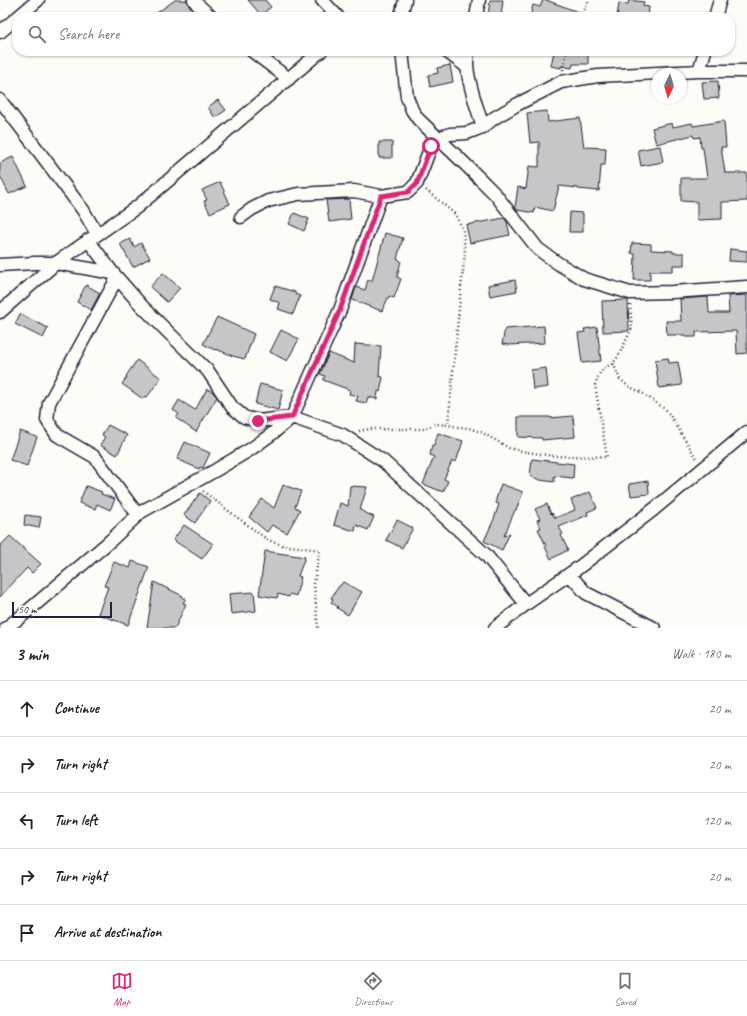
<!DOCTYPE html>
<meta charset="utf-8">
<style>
:root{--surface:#fff;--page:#f6f6f6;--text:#202124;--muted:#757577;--line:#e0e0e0;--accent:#db2777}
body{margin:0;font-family:Caveat,sans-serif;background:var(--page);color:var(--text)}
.compass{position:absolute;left:651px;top:68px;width:36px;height:36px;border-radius:50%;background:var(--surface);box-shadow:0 1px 3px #0004;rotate:185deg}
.scale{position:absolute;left:12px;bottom:10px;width:100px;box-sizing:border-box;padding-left:4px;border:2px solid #22223b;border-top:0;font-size:11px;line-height:14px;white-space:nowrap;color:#22223b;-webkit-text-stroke:3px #fdfcf7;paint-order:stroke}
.stop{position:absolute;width:12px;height:12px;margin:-9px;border:3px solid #db2777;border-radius:50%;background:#fff}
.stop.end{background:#db2777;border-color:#fff;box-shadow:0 1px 4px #0008}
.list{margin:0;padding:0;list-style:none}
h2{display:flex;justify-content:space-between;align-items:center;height:52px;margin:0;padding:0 16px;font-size:17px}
h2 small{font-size:13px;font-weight:400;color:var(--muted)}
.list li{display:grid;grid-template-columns:26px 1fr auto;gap:12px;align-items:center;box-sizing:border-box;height:56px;padding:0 16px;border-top:1px solid var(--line)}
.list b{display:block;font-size:15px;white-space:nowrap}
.list em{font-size:13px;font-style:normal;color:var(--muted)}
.icon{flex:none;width:22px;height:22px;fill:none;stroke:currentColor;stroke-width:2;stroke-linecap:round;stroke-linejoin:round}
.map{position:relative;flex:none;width:747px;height:628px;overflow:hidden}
.search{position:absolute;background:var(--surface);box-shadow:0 1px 3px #0004;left:12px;right:12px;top:12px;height:44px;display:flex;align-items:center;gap:10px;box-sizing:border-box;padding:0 14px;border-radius:16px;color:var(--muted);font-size:15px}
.sheet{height:332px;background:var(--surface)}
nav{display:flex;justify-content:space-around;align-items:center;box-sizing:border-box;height:56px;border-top:1px solid var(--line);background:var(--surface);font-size:11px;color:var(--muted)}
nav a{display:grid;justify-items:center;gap:2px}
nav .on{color:var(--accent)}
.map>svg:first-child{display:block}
.building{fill:#c6c6c8;stroke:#22223b}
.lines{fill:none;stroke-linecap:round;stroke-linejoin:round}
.street-casing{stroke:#22223b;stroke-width:15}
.path{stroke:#22223b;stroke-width:2.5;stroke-dasharray:1 3;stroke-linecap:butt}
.street{stroke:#fdfcf7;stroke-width:12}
.route{stroke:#db2777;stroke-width:5}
</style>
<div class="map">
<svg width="747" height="628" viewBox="0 0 747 628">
<rect width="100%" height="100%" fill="#fdfcf7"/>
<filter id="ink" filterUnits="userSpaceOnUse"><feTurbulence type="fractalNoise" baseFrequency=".025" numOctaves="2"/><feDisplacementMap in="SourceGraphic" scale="8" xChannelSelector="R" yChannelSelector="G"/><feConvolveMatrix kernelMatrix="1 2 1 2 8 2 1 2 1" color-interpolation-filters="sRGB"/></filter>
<g filter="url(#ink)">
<path class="building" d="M175 0H187L188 4 192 10 183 17H151Z
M248 0H265L271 7 261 15Z
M490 0H503L501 17H488Z
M543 0H546L589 16 588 17H530L533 5 540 7Z
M629 0 644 2 643 6 649 7 648 17H617L619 3 628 4Z
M554 51H588V64H573L572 68 561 66V68L551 66Z
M450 65 453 82 430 87 428 75 438 73 437 68Z
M718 81 719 98 704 99 702 82Z
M218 100 226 110 215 118 208 107Z
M547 111 548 122 580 118 584 147 606 148 605 165H601L599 191 578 189V188L559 186 553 211 535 207 534 213 517 210 515 207 518 187 526 189 529 166 539 167V142L530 143 527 113Z
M724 121 726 147H721L725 173H747V201L722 202V219L697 220V202L681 201V178H707L703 148H701L700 137 694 138 693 135 656 144 652 128 672 123 673 127 692 123 693 126Z
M379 142H392V158H379Z
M660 146 663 162 641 166 638 150Z
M13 157 27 186 9 194 0 176V163Z
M220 182 230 204 210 213 204 201 207 200 202 190Z
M349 199 351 219 329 222 326 200Z
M570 212 583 213V232H569Z
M294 213 309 219 304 231 289 224Z
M504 218 507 222 510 235 470 243 466 225Z
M385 233 403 238 397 259 401 261 397 277 401 279 394 298 389 296 382 311 352 300 356 287 365 290 368 280 372 281Z
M130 239 134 247 141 243 150 258 133 267 120 244Z
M632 243 651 244V250L673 251V253H684V265H673V271H650V280H634L635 254 631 253Z
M730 249 747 251V262L729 261Z
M163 273 180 288 167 302 150 287Z
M515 280 517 291 490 296 488 285Z
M86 285 100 293 91 310 77 302Z
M275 286 295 292V294L300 296 293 314 278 309 280 303 270 299Z
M747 295V353L737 354 736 331 696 332V337H685V335H667L666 321H681L680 299 708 297 709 313H729L728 296Z
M628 300 629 331 603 332 602 301Z
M20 314 48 328 43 338 15 324Z
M217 317 254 334 245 359 233 356 216 349 215 350 203 344Z
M544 326 545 343 509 345 502 344 505 329Z
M597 327 601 361 582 363 578 333 585 332 584 329Z
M281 330 299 339 287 361 270 352Z
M355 344 381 346 379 376 383 377 380 392 378 391 377 399 368 397 366 403 356 401 358 396 349 394 350 390 323 380 325 376 320 374 329 353 354 363Z
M668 358 669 363 678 362 682 385 659 388 655 360Z
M137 360 161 378 147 397 145 396 143 399 122 384 127 377 126 376Z
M546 368 548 387 533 389 531 370Z
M260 384 283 390 278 410 255 404Z
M207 389 213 392 217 397 196 432 176 418 179 414 173 410 179 400 195 410Z
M573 416 575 437 542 440V438L518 437V417H550V418Z
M108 425 127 435 117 455 100 445 105 437 102 435Z
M20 431 37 437 27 466 10 460Z
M438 433 463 441 456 462 452 461 444 479 448 481 443 492 423 484 434 457 430 455 432 445H434Z
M185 442 210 453 203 468 200 467 199 469 177 459Z
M532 459 574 464 573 478 554 476V482L540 480 530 476Z
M648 481 649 494 631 496 629 484Z
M501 484 523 492 516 510H515L504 536 510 533 502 550 484 541 494 519 499 504 496 503V499Z
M283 485 301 491 295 507 300 510 287 533 272 525 267 532 249 517 262 499 274 508Z
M86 486 102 492 101 494 115 499 110 510 97 504 95 509 79 503Z
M350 486 367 487 360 510 374 517 368 530 356 525 355 531 334 525 340 503 348 506Z
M590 492 597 508 587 512 588 515 559 527 563 534 561 535 568 550 551 559 545 547 546 546 538 529 541 528 537 520 540 519 535 509 547 504 551 514 552 513 555 518 575 510 571 500Z
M200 493 210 501 195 523 184 515Z
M25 515 41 517 39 528 24 525Z
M397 520 413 528 402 548 386 540Z
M184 525 213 544 202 559 173 540Z
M10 536 41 564 32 573 27 568 0 597V546Z
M265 551 305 557 298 576 301 577 296 596 290 594 289 597 278 594 277 598 259 595Z
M132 561 149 567 128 625 98 614 108 587 104 586 114 562 130 568Z
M154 582 183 596 182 598H186L183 603 186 604 175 628H147Z
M343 582 362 592 348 615 337 608 338 607 331 602 333 599 331 598 339 586H340Z
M254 592 256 611 231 614 229 594Z"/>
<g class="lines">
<g class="street-casing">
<path id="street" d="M194 0 197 4 211 17
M322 0 338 17
M18 17 38 0
M400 17 401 15 405 0
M476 17 479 0
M715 17 720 0
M0 32 17 18
M252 51 289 79
M402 51 407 97 412 110 418 119 465 164 495 194 538 249 559 264 584 279 630 293 672 292 747 287
M446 51 467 67
M468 51C463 71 477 107 483 127
M699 71 705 51
M0 100 83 210 97 234
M241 217 252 209 268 201 298 194 354 191 381 196 408 192 417 183 431 146 438 138 450 134 467 133 483 127 494 118 518 104 561 82 598 76 699 71H747
M88 240 113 273
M0 265 35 263H56L113 273 141 305 168 332 208 371 232 407 244 417 258 421 292 417 343 435 383 461 486 555 526 604
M117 278 49 403 47 420 57 435 95 457 138 515
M0 312 56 263 137 207 321 51
M569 574 586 593 654 628
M6 628 23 615 110 541 141 512 216 470 251 449 273 433 292 417 340 310 381 196
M495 628 526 604 578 568 653 510 747 432"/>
</g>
<path class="path" d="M581 17 589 0
M563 70 567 51
M426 190 455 214 463 230 465 252 460 298 448 425
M630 305 632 328 618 357 613 363 620 379 628 386 644 394 666 410 671 417 697 459
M359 431 369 429H424L435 424 448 425 458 427 469 428 483 433 509 448 527 452 553 456 607 457 595 385C599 372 602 369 613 363
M203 491 234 515 268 540 282 545 320 550 314 583 318 628"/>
<use href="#street" class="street"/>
</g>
</g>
<g class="lines" filter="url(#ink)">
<path class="route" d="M258 421 292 417 340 310 381 196 408 192 417 183 431 146"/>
</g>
</svg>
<svg class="compass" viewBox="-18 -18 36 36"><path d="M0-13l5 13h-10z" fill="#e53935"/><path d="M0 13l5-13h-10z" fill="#757577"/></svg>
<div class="scale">50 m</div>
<div class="stop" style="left:431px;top:146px"></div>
<div class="stop end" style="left:258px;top:421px"></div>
<div class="search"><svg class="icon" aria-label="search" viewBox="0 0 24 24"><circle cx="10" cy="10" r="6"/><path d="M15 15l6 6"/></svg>Search here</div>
</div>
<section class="sheet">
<h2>3 min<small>Walk · 180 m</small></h2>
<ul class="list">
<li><svg class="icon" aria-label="ahead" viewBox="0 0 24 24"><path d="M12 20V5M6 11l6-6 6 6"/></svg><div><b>Continue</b></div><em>20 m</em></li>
<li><svg class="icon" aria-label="right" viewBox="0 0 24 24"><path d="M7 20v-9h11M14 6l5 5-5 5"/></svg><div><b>Turn right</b></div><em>20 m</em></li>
<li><svg class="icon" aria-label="left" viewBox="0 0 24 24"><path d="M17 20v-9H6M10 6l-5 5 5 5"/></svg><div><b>Turn left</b></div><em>120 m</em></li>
<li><svg class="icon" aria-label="right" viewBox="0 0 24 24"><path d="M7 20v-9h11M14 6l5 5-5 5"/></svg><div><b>Turn right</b></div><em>20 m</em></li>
<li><svg class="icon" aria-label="arrive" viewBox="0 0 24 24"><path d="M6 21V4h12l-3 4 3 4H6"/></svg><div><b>Arrive at destination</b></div></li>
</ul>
</section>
<nav>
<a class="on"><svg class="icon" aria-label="map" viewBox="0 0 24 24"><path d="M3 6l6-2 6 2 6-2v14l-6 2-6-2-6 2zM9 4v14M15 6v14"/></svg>Map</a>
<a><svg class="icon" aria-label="directions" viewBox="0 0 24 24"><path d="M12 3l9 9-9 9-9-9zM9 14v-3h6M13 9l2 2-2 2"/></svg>Directions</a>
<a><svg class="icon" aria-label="saved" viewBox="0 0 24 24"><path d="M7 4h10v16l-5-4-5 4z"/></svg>Saved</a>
</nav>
